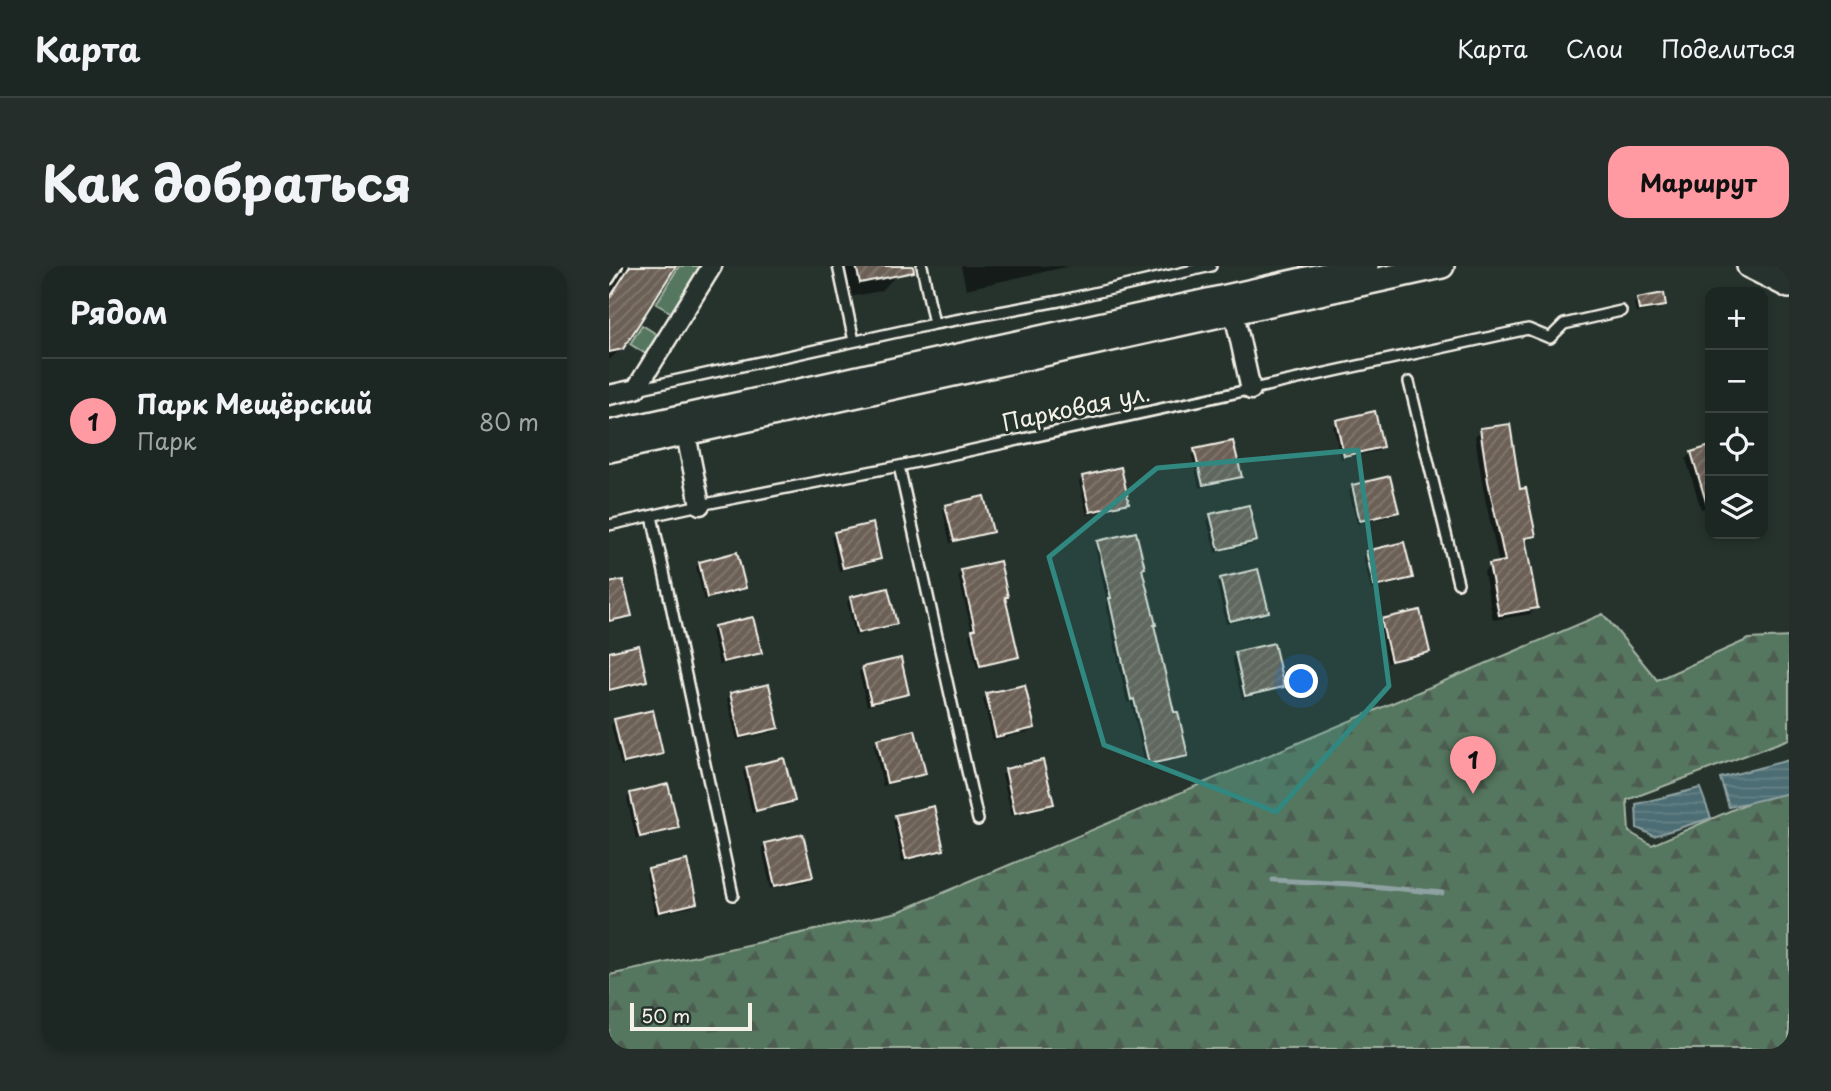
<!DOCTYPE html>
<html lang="ru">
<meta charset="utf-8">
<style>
:root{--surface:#1c2622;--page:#252e2a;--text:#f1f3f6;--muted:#a0a5a5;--line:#3a4340;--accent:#ff9aa2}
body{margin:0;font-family:"Playpen Sans",sans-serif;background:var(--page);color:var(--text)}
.controls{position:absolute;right:21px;top:21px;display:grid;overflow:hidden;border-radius:14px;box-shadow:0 4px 10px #0003}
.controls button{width:63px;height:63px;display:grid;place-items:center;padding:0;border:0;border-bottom:2px solid var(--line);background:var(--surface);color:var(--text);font:35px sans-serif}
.scale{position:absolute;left:21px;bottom:18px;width:122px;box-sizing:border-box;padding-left:7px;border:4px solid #f4f1e8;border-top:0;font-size:19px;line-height:24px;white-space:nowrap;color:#f4f1e8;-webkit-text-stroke:5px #26332d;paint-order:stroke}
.you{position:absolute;left:693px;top:416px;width:24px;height:24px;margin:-18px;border:5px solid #fff;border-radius:50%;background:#1a73e8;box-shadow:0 0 0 10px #1a73e833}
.badge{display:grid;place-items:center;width:46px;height:46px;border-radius:50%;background:var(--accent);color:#111;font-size:23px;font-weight:700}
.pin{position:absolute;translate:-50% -58px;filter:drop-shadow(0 2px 4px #0008)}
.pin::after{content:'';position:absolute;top:37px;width:24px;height:21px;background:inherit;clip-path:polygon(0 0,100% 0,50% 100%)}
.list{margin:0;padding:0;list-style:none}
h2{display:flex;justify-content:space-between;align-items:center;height:91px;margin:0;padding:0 28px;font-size:30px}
h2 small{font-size:23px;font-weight:400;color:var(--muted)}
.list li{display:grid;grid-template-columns:46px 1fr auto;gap:21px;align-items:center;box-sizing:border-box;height:126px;padding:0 28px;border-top:2px solid var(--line)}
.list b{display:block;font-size:26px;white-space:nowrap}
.list p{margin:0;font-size:23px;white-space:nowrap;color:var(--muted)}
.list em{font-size:23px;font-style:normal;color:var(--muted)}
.icon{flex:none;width:38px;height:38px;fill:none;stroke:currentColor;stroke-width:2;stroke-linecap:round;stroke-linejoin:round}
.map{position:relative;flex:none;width:1180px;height:783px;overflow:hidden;border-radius:21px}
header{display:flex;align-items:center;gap:42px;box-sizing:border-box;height:98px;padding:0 35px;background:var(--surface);border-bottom:2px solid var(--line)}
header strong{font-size:33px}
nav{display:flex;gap:38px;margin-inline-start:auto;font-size:24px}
.intro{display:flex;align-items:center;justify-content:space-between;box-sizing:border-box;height:168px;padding:0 42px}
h1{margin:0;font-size:49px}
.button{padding:18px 32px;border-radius:21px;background:var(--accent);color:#111;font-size:24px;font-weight:700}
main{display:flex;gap:42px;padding:0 42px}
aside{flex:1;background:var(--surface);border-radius:21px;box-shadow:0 4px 10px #0003}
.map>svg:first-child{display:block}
.green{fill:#54765f;stroke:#a4b4a4;stroke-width:2}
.forest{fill:url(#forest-firs);stroke:#a4b4a4;stroke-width:2}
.water{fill:url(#water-rules);stroke:#8fa2a2;stroke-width:2}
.shadow{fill:#0007}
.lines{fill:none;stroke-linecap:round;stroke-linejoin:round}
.stream{stroke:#8fa2a2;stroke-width:5}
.building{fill:url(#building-hatch);stroke:#f4f1e8;stroke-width:2}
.service-casing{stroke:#f4f1e8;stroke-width:14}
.minor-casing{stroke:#f4f1e8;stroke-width:23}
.tertiary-casing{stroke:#f4f1e8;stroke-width:28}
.service{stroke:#26332d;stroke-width:9}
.minor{stroke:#26332d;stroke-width:18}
.tertiary{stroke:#26332d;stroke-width:23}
.marked{fill:#318880;fill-opacity:0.2;stroke:#318880;stroke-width:5;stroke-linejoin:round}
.labels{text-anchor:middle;stroke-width:6;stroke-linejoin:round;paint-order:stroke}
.street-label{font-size:23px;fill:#f4f1e8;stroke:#26332d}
</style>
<header>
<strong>Карта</strong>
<nav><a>Карта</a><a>Слои</a><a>Поделиться</a></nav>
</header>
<div class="intro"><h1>Как добраться</h1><a class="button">Маршрут</a></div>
<main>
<aside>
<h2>Рядом<small></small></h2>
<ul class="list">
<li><span class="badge">1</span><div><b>Парк Мещёрский</b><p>Парк</p></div><em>80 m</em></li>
</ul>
</aside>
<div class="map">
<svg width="1180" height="783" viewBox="0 0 1180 783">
<defs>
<pattern id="forest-firs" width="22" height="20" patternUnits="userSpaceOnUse" patternTransform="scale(1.75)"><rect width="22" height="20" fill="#54765f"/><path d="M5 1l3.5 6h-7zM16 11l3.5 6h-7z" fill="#4e5d51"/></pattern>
<pattern id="water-rules" width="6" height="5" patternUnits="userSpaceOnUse" patternTransform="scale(1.75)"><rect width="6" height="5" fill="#4c6d73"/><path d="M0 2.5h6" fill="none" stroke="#668287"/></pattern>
<pattern id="building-hatch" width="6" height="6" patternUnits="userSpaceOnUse" patternTransform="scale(1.75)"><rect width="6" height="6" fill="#6c6157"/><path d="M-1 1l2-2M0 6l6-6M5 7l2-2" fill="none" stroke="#82786f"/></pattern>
</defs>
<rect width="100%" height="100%" fill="#26332d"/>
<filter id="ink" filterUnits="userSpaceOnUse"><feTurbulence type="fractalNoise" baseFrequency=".0143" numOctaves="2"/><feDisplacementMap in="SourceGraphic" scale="14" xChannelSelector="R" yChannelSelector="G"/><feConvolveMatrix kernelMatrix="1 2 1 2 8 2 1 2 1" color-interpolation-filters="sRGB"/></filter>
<g filter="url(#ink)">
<path class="green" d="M70 0H92L63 47 47 38Z
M33 59 49 69 37 88 21 78Z"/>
<path class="forest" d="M994 348 1048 414 1140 373 1180 371V473L1018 534 1020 566 1043 579 1180 519V783H0V709L289 646Z"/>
<path class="water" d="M1180 494V527L1120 541 1111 512Z
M1091 522 1102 552 1045 570 1028 562 1027 538Z"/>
<path class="shadow" d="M17 0H65L13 82 0 94V26Z
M228 0H286L288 9 272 25 234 32Z
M352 0H461L357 23Z
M1029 34 1055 39 1051 43 1027 47 1025 37Z
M728 156 772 181 769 185 732 193 724 160Z
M872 164 909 225 925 269 919 275 915 276 927 342 921 348 884 354 875 306 881 300 890 298 874 222 866 170Z
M1101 182V240L1092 243 1077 193 1083 187Z
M586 185 631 210 627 214 590 222 583 189Z
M474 212 518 237 514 240 478 249 470 216Z
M744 221 788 246 784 250 748 258 740 225Z
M337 240 382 265 378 269 341 277 334 244Z
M602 250 646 275 643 279 606 287 598 254Z
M226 268 270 293 266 296 230 305 222 271Z
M489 277 532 303 564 449 577 489 573 493 537 501 522 436 518 437 497 338 498 336 486 281Z
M757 287 802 312 798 315 762 324 754 290Z
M91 297 135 322 131 326 95 334 87 301Z
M353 305 397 330 395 333 408 390 404 394 368 402 360 369 363 366 349 309Z
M611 313 658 346 654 350 617 358 608 317Z
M0 319 21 349 17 353 0 357Z
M242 332 286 357 282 361 246 370 238 336Z
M773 354 819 385 815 389 779 397 770 358Z
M106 362 151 387 147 390 110 399 102 366Z
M0 387 36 414 33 418 0 426Z
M627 388 673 420 669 424 633 433 623 392Z
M254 402 298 427 294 431 258 440 250 406Z
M122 429 168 462 164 466 128 474 118 433Z
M378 429 424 462 420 466 384 474 374 433Z
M6 455 52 488 48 491 12 500 2 459Z
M305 466 315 507 311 511 274 520 265 479 268 475Z
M138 502 184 535 180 539 143 547 134 506Z
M397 505 443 538 439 541 403 550 393 509Z
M22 528 68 561 64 565 27 573 18 532Z
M287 551 333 583 330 587 293 596 284 554Z
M156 578 203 611 199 615 162 623 153 582Z
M40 604 87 637 83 641 46 649 37 608Z"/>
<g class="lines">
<path class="stream" d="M664 614 742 618 833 627"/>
</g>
<path class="building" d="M21 0H67L14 83 0 86V33Z
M247 0H304L305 6 251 17Z
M1055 27 1057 40 1030 44 1028 32Z
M766 145 774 181 735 190 727 154Z
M901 158 911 223 917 222 927 270 916 272 929 342 890 349 880 298 896 295 879 215 871 162Z
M624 175 633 211 594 219 585 183Z
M1101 180V238L1098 239 1082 186Z
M512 201 520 237 481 246 473 210Z
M781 210 790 246 751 255 743 219Z
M375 230 384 266 345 275 336 239Z
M640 239 648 275 610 284 601 248Z
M264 257 272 293 234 302 225 266Z
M527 266 536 302 533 303 547 359H545L565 446H569L579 490 540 498 525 433 522 434 500 332H502L488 275Z
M795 276 804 312 765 321 757 285Z
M128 286 137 322 98 332 90 296Z
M391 295 399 331H396L410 391 371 400 363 364 366 363 352 304Z
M649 303 660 346 621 355 611 312Z
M14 314 23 350 0 355V317Z
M279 322 288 358 249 367 241 331Z
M811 344 821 386 782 395 772 353Z
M144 351 153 387 114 396 105 360Z
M665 377 675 421 636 430 626 386Z
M30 379 38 415 0 424V386Z
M292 392 300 428 262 437 253 401Z
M160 418 170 462 131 471 121 427Z
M416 419 426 462 387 471 377 427Z
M44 444 54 488 15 497 5 453Z
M306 464 317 508 278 517 268 473Z
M175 492 186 535 147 545 137 501Z
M434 494 445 538 406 547 396 503Z
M59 518 70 562 31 571 21 527Z
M325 540 335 584 297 593 286 549Z
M194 568 204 611 166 620 156 577Z
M78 594 88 637 50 646 39 603Z"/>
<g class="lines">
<g class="service-casing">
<path id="service" d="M229 0 245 75
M313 0 325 58
M0 13 8 0
M800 116 849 317
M28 123 325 58 450 35 602 0
M290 200 369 554
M43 250 124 629
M0 259 91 239 290 200 919 63 941 72 955 58 1012 45"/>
</g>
<g class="minor-casing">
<path id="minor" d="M625 47 642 124
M0 129 27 123 103 0
M77 168 91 239"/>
</g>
<g class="tertiary-casing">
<path id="tertiary" d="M1140 0 1180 20
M0 167 757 0
M0 184 833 0"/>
</g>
<use href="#service" class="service"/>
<use href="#minor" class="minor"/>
<use href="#tertiary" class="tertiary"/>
</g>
</g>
<path class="marked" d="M749 184 780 420 667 546 495 479 440 291 548 202Z"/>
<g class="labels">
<g class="street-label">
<text transform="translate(467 142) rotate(-12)" y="8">Парковая ул.</text>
</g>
</g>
</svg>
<div class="controls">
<button>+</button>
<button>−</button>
<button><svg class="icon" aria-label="locate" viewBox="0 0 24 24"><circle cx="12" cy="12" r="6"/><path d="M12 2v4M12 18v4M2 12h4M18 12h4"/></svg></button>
<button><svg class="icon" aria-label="layers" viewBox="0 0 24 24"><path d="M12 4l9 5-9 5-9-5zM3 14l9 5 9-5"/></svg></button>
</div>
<div class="scale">50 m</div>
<div class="you"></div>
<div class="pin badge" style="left:864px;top:528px">1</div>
</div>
</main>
